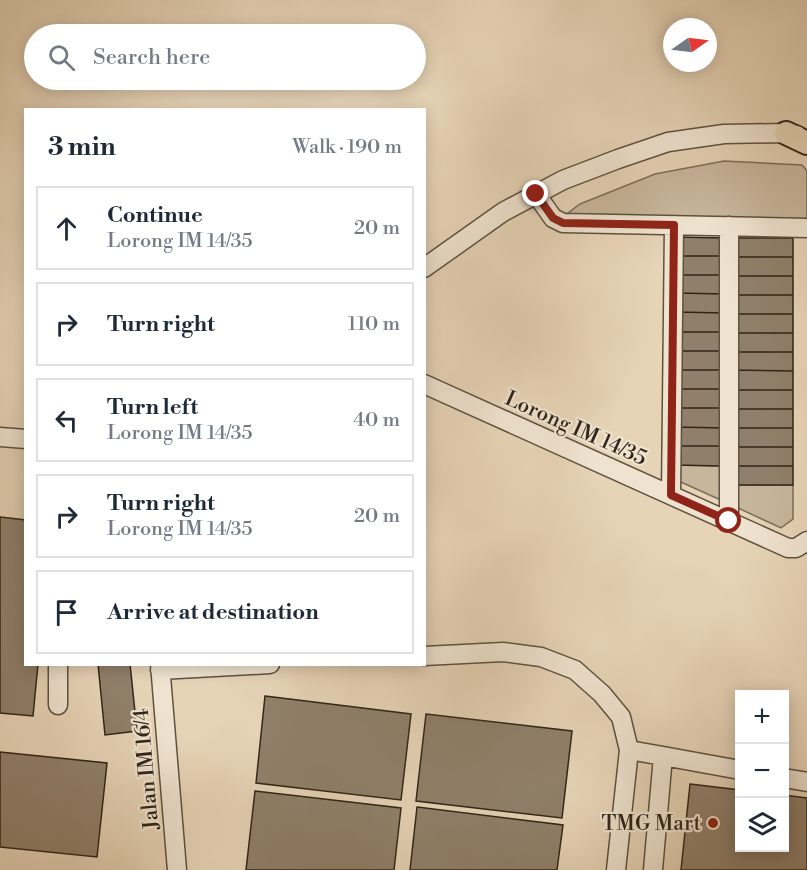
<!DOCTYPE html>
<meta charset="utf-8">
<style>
:root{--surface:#fff;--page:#f6f6f7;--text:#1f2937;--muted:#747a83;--line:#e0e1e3}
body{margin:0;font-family:"Libre Bodoni",serif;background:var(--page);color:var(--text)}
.controls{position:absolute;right:18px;bottom:18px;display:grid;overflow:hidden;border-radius:0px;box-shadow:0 3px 15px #0003}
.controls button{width:54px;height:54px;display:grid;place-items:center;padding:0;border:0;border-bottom:2px solid var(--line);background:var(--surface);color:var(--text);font:30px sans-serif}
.compass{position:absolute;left:663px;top:18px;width:54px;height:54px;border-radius:50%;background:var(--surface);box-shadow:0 3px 15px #0003;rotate:76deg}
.stop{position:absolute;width:18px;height:18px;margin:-14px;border:4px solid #8f2418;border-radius:50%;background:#fff}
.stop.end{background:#8f2418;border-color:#fff;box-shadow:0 2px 6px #0008}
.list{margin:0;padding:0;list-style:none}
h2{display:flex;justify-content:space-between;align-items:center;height:78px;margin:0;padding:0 24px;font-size:26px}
h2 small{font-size:20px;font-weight:400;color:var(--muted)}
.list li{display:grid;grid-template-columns:39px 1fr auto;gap:18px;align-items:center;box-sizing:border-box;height:84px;margin:0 12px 12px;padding:0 12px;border:2px solid var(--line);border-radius:0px}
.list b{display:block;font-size:22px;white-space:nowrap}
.list p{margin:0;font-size:20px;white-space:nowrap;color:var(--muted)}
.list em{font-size:20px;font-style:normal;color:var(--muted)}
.icon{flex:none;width:33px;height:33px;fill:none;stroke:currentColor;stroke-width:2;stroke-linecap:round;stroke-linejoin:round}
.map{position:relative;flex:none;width:807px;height:870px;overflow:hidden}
.search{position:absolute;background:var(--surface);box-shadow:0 3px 15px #0003;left:24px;top:24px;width:402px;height:66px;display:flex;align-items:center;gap:15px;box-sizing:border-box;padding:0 21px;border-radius:33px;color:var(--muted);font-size:22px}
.panel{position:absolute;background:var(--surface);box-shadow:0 3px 15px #0003;left:24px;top:108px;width:402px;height:558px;border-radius:0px}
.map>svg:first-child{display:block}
.green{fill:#c8b69c;stroke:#7c6e5a;stroke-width:1.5}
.building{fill:#90806b;stroke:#312619;stroke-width:1.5}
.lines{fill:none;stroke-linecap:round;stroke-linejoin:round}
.minor-casing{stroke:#5e5240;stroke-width:21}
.major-casing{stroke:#312619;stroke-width:26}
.minor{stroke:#efe3d0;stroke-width:18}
.major{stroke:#e7d4b7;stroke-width:22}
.route{stroke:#8f2418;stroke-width:8}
.poi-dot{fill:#8f2418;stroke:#efe3d0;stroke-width:2}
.labels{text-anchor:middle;stroke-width:4.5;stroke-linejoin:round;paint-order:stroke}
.street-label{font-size:21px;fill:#312619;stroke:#efe3d0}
.poi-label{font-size:21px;fill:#312619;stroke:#efe3d0;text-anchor:end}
</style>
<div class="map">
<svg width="807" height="870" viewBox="0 0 807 870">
<rect width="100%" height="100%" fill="#e7d4b7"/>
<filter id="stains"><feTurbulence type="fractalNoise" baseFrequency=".00333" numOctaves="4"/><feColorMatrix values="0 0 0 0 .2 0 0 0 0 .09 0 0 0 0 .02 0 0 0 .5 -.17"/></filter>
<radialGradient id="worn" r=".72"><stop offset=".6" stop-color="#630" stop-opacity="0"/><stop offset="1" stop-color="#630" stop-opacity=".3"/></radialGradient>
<path class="green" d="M724 161 802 165 807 171V221L560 219 580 204 655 174Z
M674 465 723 466V501L674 479Z
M736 485H793V519L781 528 736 507Z"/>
<path class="building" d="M676 237 724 238V256H676Z
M736 238H793V257H736Z
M676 256H724V275H676Z
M736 257H793V276H736Z
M676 275H724V294L676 293Z
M736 276H793V295H736Z
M676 293 724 294V313L676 312Z
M736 295H793V314H736Z
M676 312 724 313V332H675Z
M736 314H793V333H736Z
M675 332H724V351H675Z
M736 333H793V352H736Z
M675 351H724V370H675Z
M736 352H793V371L736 370Z
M675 370H724V389H675Z
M736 370 793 371V390H736Z
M675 389H724V408H675Z
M736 390H793V409H736Z
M675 408H724V428L675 427Z
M736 409H793V428H736Z
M675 427 724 428 723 446H675Z
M736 428H793V447H736Z
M675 446H723V466L674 465Z
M736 447H793V466H736Z
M736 466H793V485H736Z
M0 517 26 520V664H38L33 716 0 713Z
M98 664H130L137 731 105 735Z
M265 696 411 714 401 800 256 783Z
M426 714 572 731 562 818 416 801Z
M0 752 107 763 97 857 0 847Z
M690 784 740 790V848H784V795L807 798V870H681Z
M255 791 401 808 394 870H246Z
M417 807 563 825 557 870H410Z"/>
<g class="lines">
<g class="minor-casing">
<path id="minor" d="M536 194 553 218 563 223 807 228
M424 268 503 212 563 180 618 159 668 142 724 134 786 133 797 135
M424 384 788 548H796L807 541
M0 437 26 439
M671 495 674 225
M729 521V226
M424 656 503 652 541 657 575 670 602 694 621 717 629 750 616 870
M160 664 177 870
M160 670 270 664
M58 705V664
M629 750 663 756 653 870
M663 756 740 770
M784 778 807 782"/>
</g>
<g class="major-casing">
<path id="major" d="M786 133 807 143"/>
</g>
<use href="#minor" class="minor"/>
<use href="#major" class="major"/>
</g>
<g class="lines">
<path class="route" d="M536 194 553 218 563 223 674 225 671 495 729 521"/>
</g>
<circle class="poi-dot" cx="713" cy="823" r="6"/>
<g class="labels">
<g class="street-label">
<text transform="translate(576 428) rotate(24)" y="7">Lorong IM 14/35</text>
<text transform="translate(146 769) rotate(-95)" y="7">Jalan IM 16/4</text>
</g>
<g class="poi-label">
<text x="701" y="830">TMG Mart</text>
</g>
</g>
<rect width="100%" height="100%" filter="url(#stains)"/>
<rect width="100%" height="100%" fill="url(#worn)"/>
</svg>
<div class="controls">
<button>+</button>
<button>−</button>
<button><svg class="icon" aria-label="layers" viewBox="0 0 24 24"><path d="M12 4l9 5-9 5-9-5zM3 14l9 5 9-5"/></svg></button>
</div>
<svg class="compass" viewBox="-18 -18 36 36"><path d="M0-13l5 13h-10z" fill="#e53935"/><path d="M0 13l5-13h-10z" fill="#747a83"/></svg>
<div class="stop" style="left:729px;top:521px"></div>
<div class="stop end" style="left:536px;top:194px"></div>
<div class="search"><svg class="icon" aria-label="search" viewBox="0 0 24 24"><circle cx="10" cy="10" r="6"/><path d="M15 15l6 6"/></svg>Search here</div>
<section class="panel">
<h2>3 min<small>Walk · 190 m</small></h2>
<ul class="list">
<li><svg class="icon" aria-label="ahead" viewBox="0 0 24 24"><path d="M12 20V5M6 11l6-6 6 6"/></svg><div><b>Continue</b><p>Lorong IM 14/35</p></div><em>20 m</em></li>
<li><svg class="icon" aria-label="right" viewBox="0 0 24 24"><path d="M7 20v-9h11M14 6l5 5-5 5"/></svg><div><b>Turn right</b></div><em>110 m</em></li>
<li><svg class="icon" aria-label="left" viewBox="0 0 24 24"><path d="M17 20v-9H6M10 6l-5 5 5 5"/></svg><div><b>Turn left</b><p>Lorong IM 14/35</p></div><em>40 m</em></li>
<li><svg class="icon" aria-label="right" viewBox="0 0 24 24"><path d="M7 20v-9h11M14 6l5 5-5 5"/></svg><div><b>Turn right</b><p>Lorong IM 14/35</p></div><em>20 m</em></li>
<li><svg class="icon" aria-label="arrive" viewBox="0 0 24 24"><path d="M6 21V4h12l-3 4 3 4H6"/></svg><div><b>Arrive at destination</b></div></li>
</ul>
</section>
</div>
